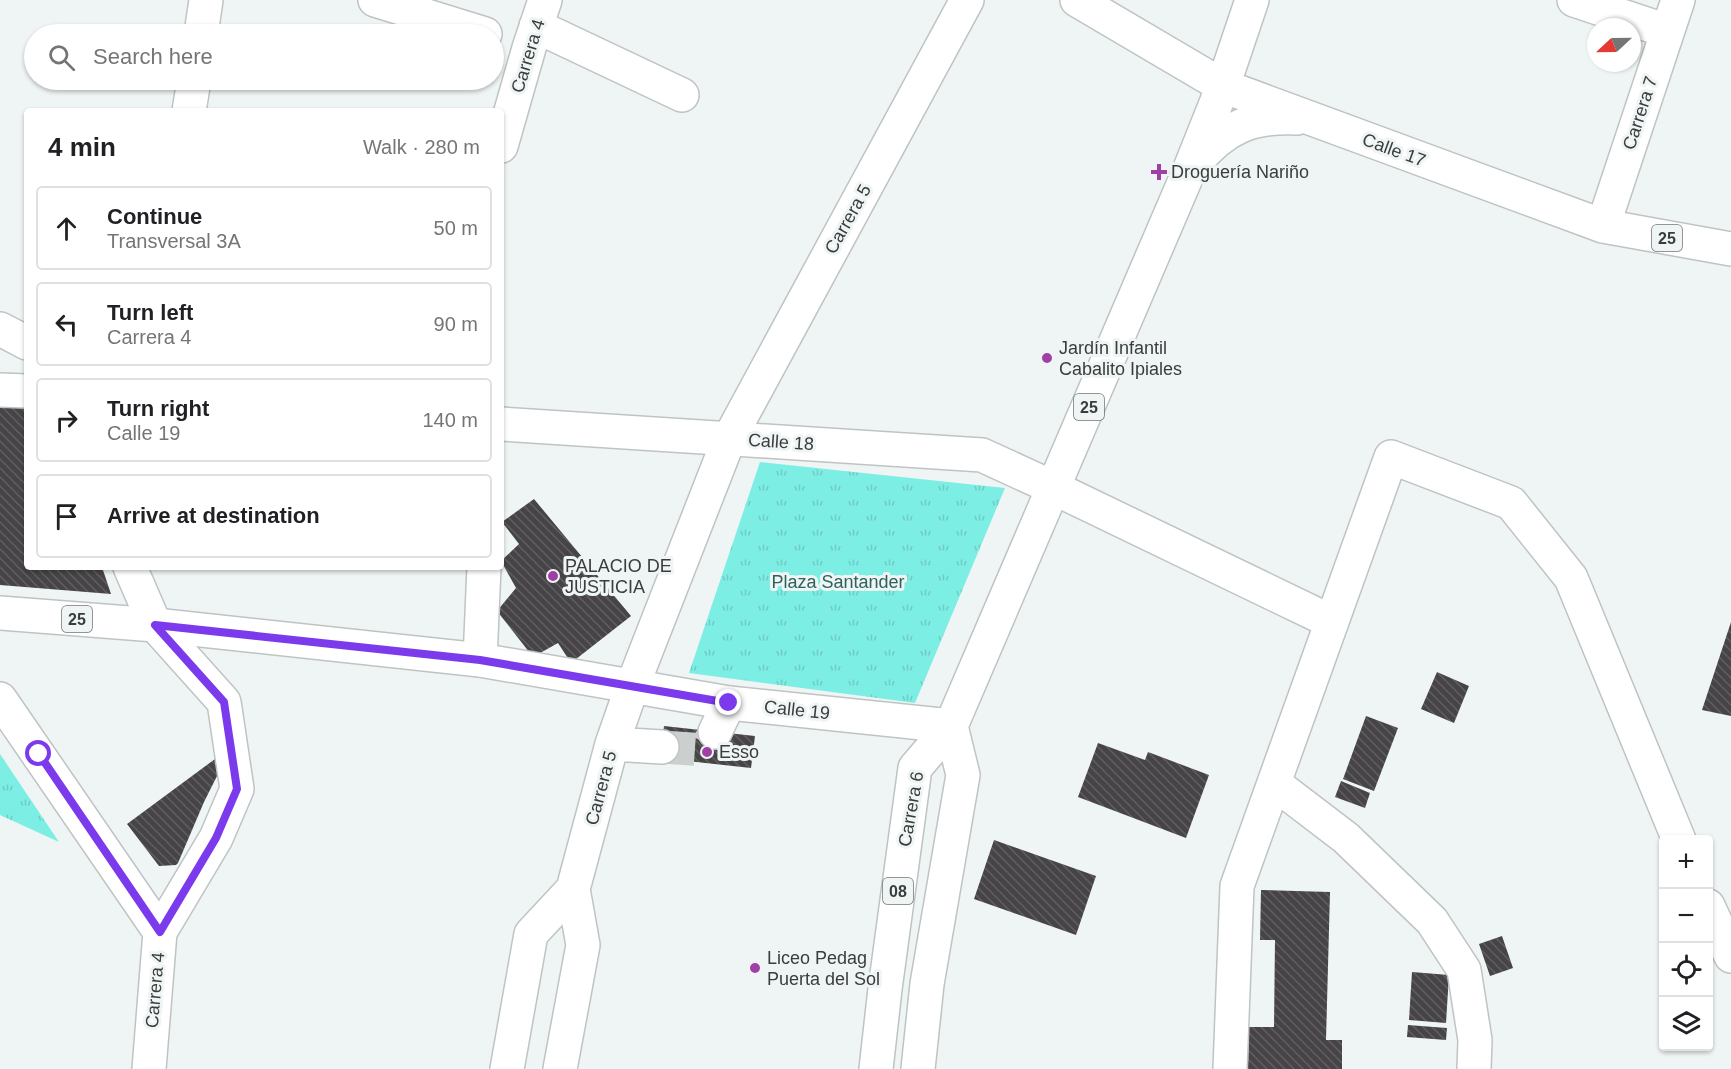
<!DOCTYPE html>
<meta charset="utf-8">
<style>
:root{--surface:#fff;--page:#f2f2f2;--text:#202124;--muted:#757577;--line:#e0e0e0}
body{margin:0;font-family:Helvetica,sans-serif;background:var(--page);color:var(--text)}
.controls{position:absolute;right:18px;bottom:18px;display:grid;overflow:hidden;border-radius:6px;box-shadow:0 2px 4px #0004}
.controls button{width:54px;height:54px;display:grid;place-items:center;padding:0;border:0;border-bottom:2px solid var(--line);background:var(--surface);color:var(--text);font:30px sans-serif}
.compass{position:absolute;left:1587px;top:18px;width:54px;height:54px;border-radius:50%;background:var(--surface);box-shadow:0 2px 4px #0004;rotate:248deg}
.stop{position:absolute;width:18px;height:18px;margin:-14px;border:4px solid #7c3aed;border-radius:50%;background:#fff}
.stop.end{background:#7c3aed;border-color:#fff;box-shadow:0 2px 6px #0008}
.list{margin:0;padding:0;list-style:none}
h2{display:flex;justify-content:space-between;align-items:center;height:78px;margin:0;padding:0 24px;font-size:26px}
h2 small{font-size:20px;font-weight:400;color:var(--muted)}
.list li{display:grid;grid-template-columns:39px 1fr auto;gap:18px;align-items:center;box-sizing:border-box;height:84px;margin:0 12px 12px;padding:0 12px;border:2px solid var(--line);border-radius:6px}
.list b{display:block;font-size:22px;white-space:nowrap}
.list p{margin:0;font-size:20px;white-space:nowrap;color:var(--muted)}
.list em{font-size:20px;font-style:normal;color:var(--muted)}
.icon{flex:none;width:33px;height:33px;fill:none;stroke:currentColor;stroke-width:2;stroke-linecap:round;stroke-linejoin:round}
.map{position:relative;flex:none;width:1731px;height:1069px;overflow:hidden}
.search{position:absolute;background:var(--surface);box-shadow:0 2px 4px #0004;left:24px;top:24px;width:480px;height:66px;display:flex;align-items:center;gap:15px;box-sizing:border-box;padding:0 21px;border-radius:33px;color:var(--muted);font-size:22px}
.panel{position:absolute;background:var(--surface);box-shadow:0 2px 4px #0004;left:24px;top:108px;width:480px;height:462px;border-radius:6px}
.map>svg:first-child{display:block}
.park{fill:url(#park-tufts)}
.building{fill:url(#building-back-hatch)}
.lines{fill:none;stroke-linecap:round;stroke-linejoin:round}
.minor-tunnel{stroke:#cbd0cf;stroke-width:33;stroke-dasharray:33 16;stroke-linecap:butt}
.minor-casing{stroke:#bec4c3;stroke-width:36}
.major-casing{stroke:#bec4c3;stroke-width:36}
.minor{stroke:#fff;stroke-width:33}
.major{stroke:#fff;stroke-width:33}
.route{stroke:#7c3aed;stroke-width:8}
.poi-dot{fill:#a040a7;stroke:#eff5f4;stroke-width:2}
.labels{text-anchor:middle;stroke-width:6;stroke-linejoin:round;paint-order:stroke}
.shield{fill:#eff5f4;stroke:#717474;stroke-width:1.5}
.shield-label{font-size:16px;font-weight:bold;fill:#3b3d3d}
.street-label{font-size:18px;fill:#3b3d3d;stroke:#eff5f4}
.poi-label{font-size:18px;fill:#3b3d3d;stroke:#eff5f4;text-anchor:start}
.park-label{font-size:18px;fill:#2f625d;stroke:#eff5f4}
</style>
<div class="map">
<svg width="1731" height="1069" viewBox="0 0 1731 1069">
<defs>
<pattern id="park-tufts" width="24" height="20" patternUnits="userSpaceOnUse" patternTransform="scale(1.5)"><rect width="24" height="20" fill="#7deee4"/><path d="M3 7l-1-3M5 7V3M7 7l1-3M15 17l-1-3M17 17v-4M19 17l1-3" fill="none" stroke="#6dcdc4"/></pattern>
<pattern id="building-back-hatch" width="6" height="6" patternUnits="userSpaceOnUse" patternTransform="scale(1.5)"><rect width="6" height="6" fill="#474447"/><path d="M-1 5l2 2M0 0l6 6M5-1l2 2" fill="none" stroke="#605e60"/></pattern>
</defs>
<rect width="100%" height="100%" fill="#eff5f4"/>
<path class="park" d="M760 462 1005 488 915 703 689 673Z
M0 754 59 842 0 815Z"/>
<path class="building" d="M0 398 27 399V567H102L111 594 0 585Z
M534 499 631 616 571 663 558 643 533 657 497 611 516 588 501 561 519 544 502 522Z
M1731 622V716L1702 710Z
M1437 672 1469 686 1454 723 1421 709Z
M1366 716 1398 728 1374 791 1343 779Z
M664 726 755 736 751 768 660 758Z
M1098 743 1145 760 1148 752 1209 775 1186 838 1078 797Z
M215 759 221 768 204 802 178 863 176 865 159 866 127 824Z
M1341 781 1370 793 1365 808 1335 797Z
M994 840 1096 876 1076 935 974 899Z
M1261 890 1330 892 1326 1040H1342V1069H1248L1249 1027H1274L1275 940H1260Z
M1502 936 1513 968 1490 976 1479 944Z
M1412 972 1449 975 1446 1023 1409 1020Z
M1408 1025 1447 1028 1446 1040 1407 1037Z"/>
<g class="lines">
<path class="minor-tunnel" d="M662 747 705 750 715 732"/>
<g class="minor-casing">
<path id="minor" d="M375 0 485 34
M1077 0 1223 86
M1574 0 1667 31
M536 26 682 95
M201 34 206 0
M189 111 194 80
M501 146 529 48 545 0
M0 390 27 391
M1054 488 1332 622
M130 567 155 625 224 702 237 789 216 838 160 932 149 1069
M480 660 484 567
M0 699 160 932
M715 732 729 703
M612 744 662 747
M1274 783 1346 838 1432 921 1464 970 1475 1040 1474 1069
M1708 906 1731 956
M507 1069 531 934 573 889
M560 1069 583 945 573 889 612 744 632 687 729 439 967 0
M1230 1069 1237 886 1391 457 1511 503 1571 578 1679 840"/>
</g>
<g class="major-casing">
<path id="major" d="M1223 86 1603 226 1731 249
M1196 162C1225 127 1252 116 1297 118
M1603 226 1678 0
M0 329 27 343
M501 424 982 455 1054 488
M0 613 155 625 480 660 729 703 951 726
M876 1069 885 989 915 768 951 726 1189 171 1223 86 1252 0
M918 1069 927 984 963 775 951 726"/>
</g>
<use href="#minor" class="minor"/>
<use href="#major" class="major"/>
</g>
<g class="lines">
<path class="route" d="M39 754 160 932 216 838 237 789 224 702 155 625 480 660 729 703"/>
</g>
<g class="poi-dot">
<path d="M1156 163h6v6h6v6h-6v6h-6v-6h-6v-6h6z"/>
<circle cx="1047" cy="358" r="6"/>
<circle cx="553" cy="576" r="6"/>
<circle cx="707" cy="752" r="6"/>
<circle cx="755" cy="968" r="6"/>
</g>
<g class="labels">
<g class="shield">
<rect x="1652" y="225" width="30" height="26" rx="4.5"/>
<rect x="1074" y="394" width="30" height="26" rx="4.5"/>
<rect x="62" y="606" width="30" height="26" rx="4.5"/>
<rect x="883" y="878" width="30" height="26" rx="4.5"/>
</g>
<g class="shield-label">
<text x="1667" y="244">25</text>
<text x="1089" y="413">25</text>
<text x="77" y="625">25</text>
<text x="898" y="897">08</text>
</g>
<g class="street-label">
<text transform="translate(528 56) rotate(-73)" y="6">Carrera 4</text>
<text transform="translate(1640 113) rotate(-72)" y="6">Carrera 7</text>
<text transform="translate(1394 150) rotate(20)" y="6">Calle 17</text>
<text transform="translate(848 219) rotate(-61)" y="6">Carrera 5</text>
<text transform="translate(781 442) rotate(4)" y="6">Calle 18</text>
<text transform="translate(797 710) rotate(6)" y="6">Calle 19</text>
<text transform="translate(601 788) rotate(-75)" y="6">Carrera 5</text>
<text transform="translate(911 809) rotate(-80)" y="6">Carrera 6</text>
<text transform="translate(155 990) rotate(-85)" y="6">Carrera 4</text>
</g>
<g class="poi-label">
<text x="1171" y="178">Droguería Nariño</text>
<text x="1059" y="354">Jardín Infantil<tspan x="1059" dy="21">Cabalito Ipiales</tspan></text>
<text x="565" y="572">PALACIO DE<tspan x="565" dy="21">JUSTICIA</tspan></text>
<text x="719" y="758">Esso</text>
<text x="767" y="964">Liceo Pedag<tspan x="767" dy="21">Puerta del Sol</tspan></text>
</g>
<g class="park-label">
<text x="838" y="588">Plaza Santander</text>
</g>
</g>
</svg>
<div class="controls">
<button>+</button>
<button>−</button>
<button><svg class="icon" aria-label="locate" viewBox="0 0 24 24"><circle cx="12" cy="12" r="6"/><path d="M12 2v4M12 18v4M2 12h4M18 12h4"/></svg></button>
<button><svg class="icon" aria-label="layers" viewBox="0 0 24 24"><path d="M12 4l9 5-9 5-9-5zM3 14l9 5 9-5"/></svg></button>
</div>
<svg class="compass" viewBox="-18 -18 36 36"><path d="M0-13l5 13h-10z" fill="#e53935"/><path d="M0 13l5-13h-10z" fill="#757577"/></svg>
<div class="stop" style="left:39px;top:754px"></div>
<div class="stop end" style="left:729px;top:703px"></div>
<div class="search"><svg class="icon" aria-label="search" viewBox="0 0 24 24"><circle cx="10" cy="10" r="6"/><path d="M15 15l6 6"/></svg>Search here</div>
<section class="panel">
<h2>4 min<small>Walk · 280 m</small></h2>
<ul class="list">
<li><svg class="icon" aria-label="ahead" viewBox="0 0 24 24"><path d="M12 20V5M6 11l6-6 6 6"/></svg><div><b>Continue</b><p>Transversal 3A</p></div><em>50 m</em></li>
<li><svg class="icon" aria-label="left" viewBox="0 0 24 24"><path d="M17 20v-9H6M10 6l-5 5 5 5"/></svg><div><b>Turn left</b><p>Carrera 4</p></div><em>90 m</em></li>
<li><svg class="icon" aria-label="right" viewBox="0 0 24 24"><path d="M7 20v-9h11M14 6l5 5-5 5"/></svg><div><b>Turn right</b><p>Calle 19</p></div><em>140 m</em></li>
<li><svg class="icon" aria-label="arrive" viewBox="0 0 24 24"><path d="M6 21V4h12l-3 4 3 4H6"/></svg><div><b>Arrive at destination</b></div></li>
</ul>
</section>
</div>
